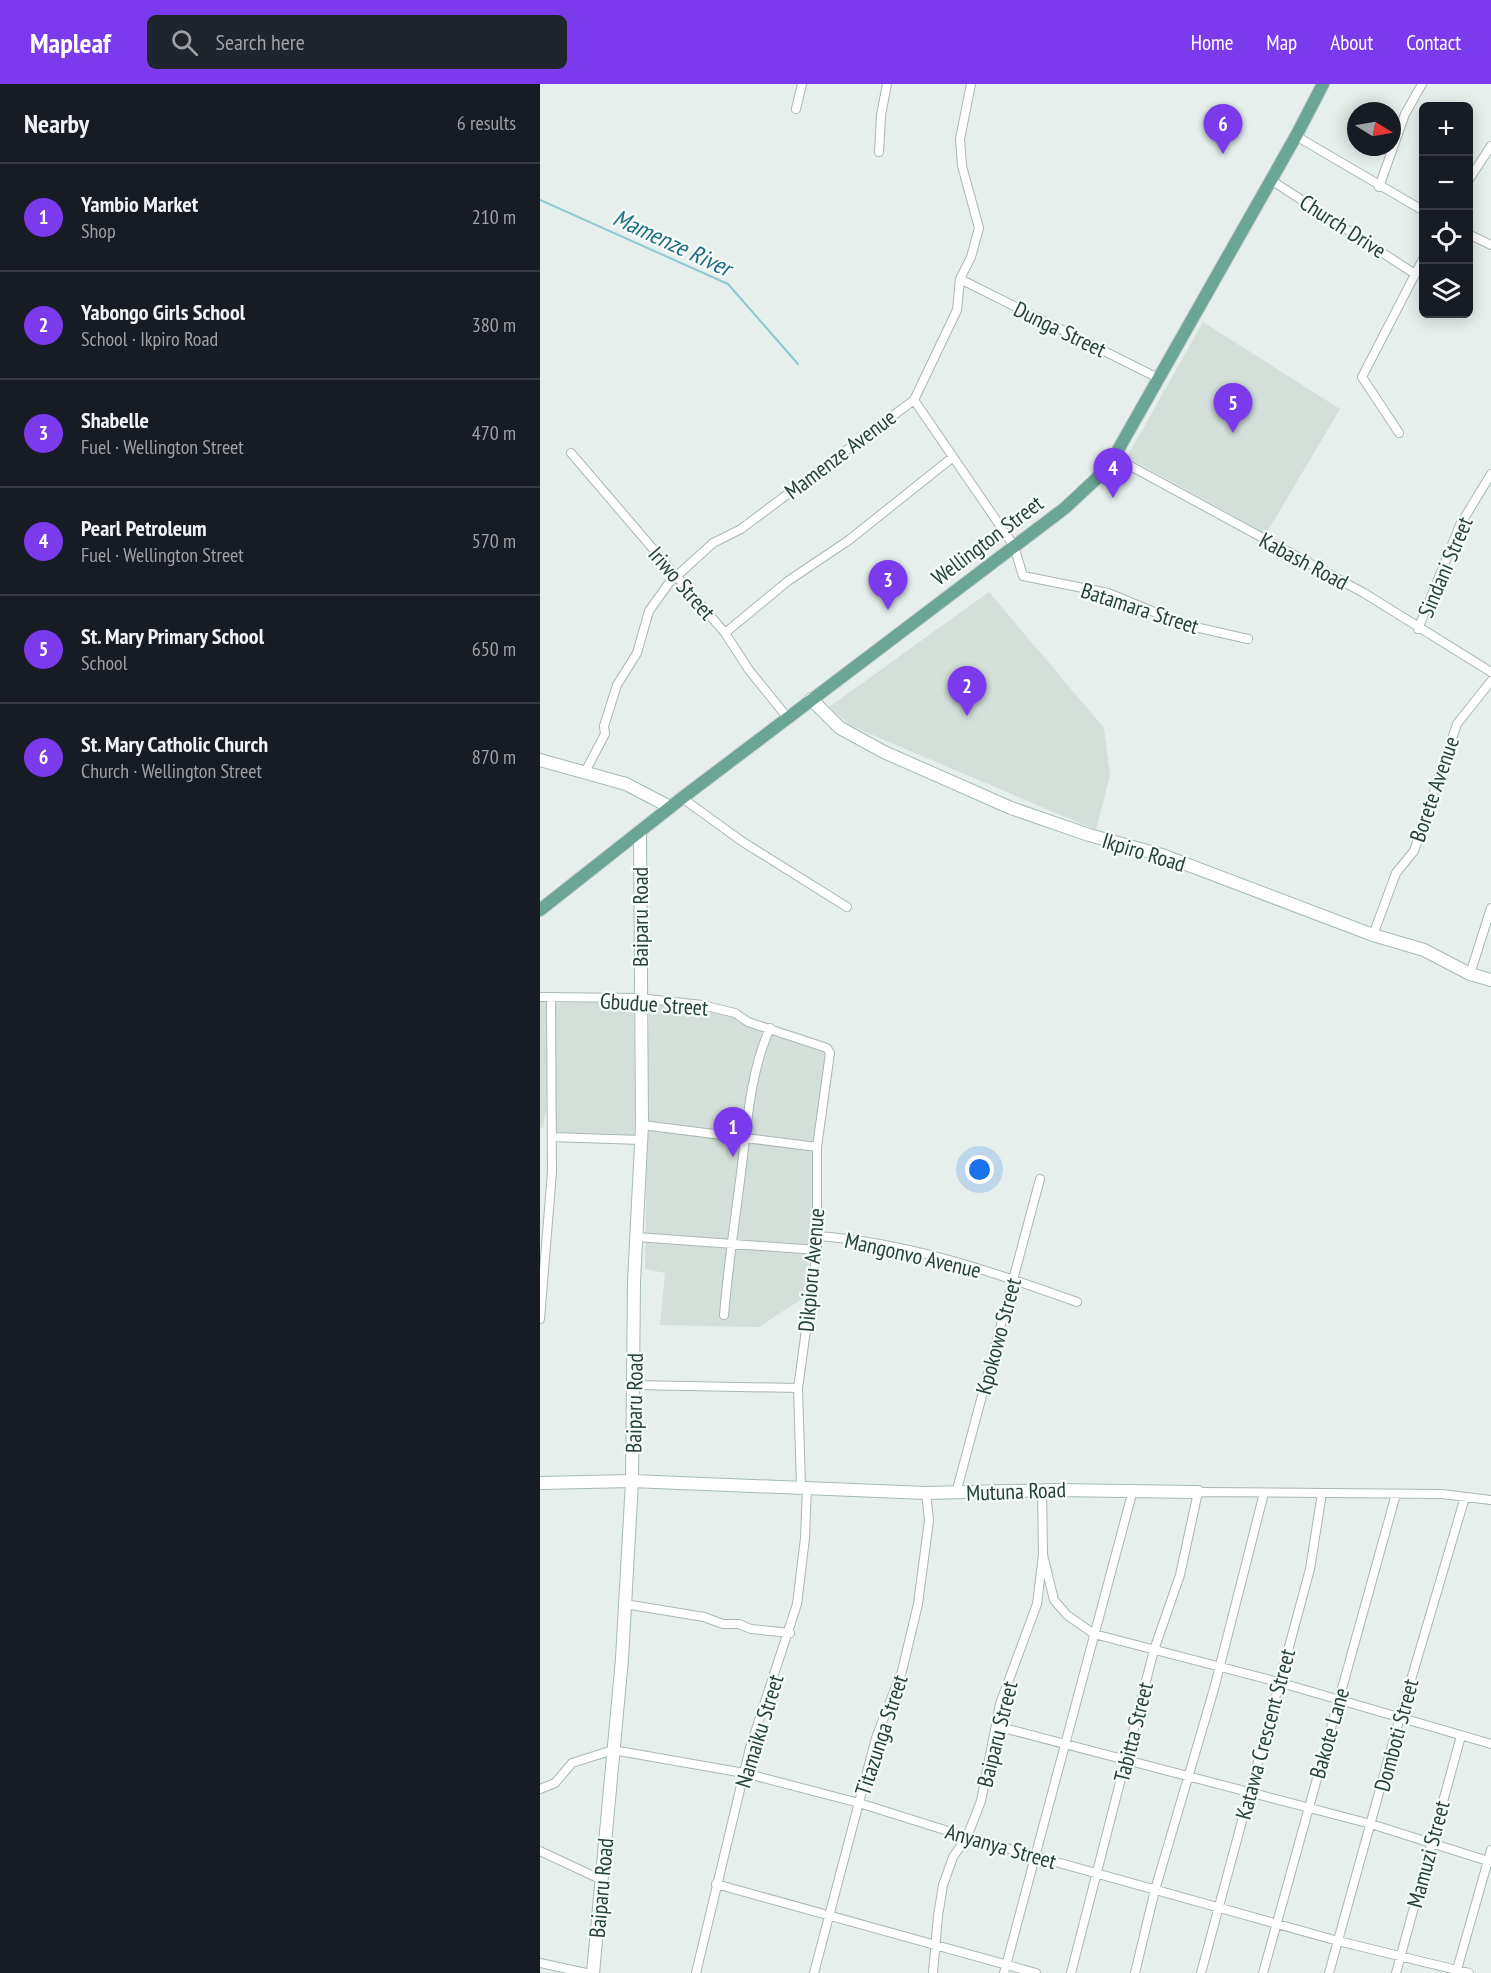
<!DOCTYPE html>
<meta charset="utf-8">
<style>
:root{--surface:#171b24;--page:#20242c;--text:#f1f3f6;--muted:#9ea1a6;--line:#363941;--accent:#7c3aed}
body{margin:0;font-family:"PT Sans Narrow",sans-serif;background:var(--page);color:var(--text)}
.controls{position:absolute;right:18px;top:18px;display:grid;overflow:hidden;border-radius:9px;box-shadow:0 3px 15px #0003}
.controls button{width:54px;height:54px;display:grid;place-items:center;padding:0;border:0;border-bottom:2px solid var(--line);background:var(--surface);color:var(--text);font:30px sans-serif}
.compass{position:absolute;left:807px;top:18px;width:54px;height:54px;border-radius:50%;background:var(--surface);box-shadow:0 3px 15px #0003;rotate:101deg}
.you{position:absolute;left:440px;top:1086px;width:21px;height:21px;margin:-15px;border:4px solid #fff;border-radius:50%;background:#1a73e8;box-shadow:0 0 0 9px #1a73e833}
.badge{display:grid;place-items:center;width:39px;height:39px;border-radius:50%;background:var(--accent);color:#fff;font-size:20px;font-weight:700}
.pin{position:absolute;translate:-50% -50px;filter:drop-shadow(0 2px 3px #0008)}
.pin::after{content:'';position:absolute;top:32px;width:21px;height:18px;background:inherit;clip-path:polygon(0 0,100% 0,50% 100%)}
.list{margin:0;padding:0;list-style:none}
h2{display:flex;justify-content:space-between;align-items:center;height:78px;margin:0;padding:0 24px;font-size:26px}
h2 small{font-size:20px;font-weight:400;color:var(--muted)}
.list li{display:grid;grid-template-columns:39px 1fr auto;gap:18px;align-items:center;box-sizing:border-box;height:108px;padding:0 24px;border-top:2px solid var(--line)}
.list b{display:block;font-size:22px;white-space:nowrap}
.list p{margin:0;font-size:20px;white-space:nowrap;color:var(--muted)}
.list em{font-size:20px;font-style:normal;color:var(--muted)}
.icon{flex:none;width:33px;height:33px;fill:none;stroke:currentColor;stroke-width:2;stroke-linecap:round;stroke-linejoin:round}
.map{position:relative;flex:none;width:951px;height:1889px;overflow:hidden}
header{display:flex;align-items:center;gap:36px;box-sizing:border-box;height:84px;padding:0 30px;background:var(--accent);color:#fff}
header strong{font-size:28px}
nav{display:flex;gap:33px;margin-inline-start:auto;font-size:21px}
.search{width:420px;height:54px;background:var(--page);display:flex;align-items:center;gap:15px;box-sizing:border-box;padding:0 21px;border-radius:9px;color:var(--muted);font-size:22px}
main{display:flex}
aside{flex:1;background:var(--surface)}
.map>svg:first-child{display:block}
.built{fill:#d4dfda}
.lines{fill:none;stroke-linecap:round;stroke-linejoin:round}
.stream{stroke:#8ec9d4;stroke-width:2}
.street-casing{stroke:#a8b8b2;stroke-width:10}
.secondary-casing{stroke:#a4bbb3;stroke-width:14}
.primary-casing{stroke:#c2cac8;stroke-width:14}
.street{stroke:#fff;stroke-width:8}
.secondary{stroke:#fff;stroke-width:12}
.primary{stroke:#6aa596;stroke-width:12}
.labels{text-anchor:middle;stroke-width:4.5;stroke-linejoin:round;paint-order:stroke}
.street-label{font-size:22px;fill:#24423a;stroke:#f7fbf9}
.water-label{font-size:24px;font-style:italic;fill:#1c6f80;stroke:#f7fbf9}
</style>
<header>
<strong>Mapleaf</strong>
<div class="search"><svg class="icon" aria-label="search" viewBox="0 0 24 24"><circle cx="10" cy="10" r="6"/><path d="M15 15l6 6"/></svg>Search here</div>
<nav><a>Home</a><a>Map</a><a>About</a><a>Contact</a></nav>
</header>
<main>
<aside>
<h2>Nearby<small>6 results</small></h2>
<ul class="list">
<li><span class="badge">1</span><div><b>Yambio Market</b><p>Shop</p></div><em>210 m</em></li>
<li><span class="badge">2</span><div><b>Yabongo Girls School</b><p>School · Ikpiro Road</p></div><em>380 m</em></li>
<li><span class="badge">3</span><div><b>Shabelle</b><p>Fuel · Wellington Street</p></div><em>470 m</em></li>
<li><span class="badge">4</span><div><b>Pearl Petroleum</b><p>Fuel · Wellington Street</p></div><em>570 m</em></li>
<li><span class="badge">5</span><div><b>St. Mary Primary School</b><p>School</p></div><em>650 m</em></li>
<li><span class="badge">6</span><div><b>St. Mary Catholic Church</b><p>Church · Wellington Street</p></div><em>870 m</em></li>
</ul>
</aside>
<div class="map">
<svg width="951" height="1889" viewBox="0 0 951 1889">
<rect width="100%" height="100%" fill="#e6efeb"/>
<path class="built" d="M663 238 800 325 726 450 587 373Z
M449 508 564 644 570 691 556 746 309 641 289 623Z
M9 914 8 1014 3 1044 0 1043V915Z
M94 917 95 1054 14 1052 16 919Z
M109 919 199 933 289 961 266 1212 219 1243 120 1241 125 1189 105 1185Z"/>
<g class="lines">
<path class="stream" d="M0 116 188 200 258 280"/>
<g class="street-casing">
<path id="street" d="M256 25 262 0
M756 52 884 127
M339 68 341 31 347 0
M731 96 875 190
M928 97 951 62
M839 103 865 30 882 0
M928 150 951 161
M420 195 620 295
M374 316 474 462 483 492 568 509 646 541 708 555
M859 349 822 293 884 173
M31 369 185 549 209 586 247 633
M574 373 824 509 951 588
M878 545 920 441 951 390
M185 549 248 497 309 456 413 373
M45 688 65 650 64 642 77 601 97 569 109 527 129 499 173 459 201 445 374 316 417 226 420 195 431 173 439 144 422 82 420 55 431 0
M142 714 203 758 307 823
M833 851 856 789 874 767 917 640 951 597
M930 890 951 824
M0 913 99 914 162 921 195 929 208 938 287 964 290 969 277 1063V1166L258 1304 261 1403
M102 1041 277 1063
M12 1053 101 1056
M277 1152C366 1158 454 1188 537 1218
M97 1153 277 1166
M184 1231C188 1183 195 1136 201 1089 207 1041 210 988 230 944
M0 1235 12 1088 11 913
M94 1301 258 1304
M416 1409 500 1095
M503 1471 514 1516 527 1531 554 1550 738 1598 951 1660
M85 1520 164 1533 183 1540H199L211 1545 250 1549
M456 1642 831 1740 951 1778
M0 1705 15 1699 32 1679 73 1666 204 1689 319 1719 427 1753 798 1857 929 1889
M0 1767 62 1796
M176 1800 496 1889
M0 1879 46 1889
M156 1889 210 1664 257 1520 265 1454 267 1403
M274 1889 336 1654 362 1587 378 1520 389 1436 386 1409
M393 1889 398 1832 403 1801 413 1773 427 1753 441 1717 460 1620 497 1520 503 1471 502 1406
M464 1889 593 1406
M531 1889 614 1566 640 1491 658 1408 902 1410 951 1416
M595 1889 615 1806 674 1605 724 1409
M661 1889 770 1485 782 1409
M723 1889 856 1410
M789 1889 860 1633 925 1413
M856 1889 921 1652
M916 1889 951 1766"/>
</g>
<g class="secondary-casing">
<path id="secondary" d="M271 615 300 644 344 668 471 724 549 751 622 771 833 851 884 866 930 890 951 896
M0 676 86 700 130 723
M0 1399 92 1397 386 1409 515 1406 658 1408
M53 1889 82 1575 92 1397 94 1198 102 1041 100 748"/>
</g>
<g class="primary-casing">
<path id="primary" d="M0 826 142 714 525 424 556 395 574 373 756 52 783 0"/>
</g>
<use href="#street" class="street"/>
<use href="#secondary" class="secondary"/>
<use href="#primary" class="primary"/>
</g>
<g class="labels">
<g class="street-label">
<text transform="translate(803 142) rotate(33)" y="8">Church Drive</text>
<text transform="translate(520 245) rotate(26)" y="8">Dunga Street</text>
<text transform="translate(300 370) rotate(-37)" y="8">Mamenze Avenue</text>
<text transform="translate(447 456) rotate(-37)" y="8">Wellington Street</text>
<text transform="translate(764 477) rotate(28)" y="8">Kabash Road</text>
<text transform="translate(905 483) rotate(-67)" y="8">Sindani Street</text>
<text transform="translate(142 499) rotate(49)" y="8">Iriwo Street</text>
<text transform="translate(600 524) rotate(18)" y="8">Batamara Street</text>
<text transform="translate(894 705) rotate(-71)" y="8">Borete Avenue</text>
<text transform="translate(604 768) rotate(17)" y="8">Ikpiro Road</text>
<text transform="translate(100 833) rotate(-90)" y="8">Baiparu Road</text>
<text transform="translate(114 920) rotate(4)" y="8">Gbudue Street</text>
<text transform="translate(373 1171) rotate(13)" y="8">Mangonvo Avenue</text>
<text transform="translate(271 1186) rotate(-85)" y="8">Dikpioru Avenue</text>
<text transform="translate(458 1252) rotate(-75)" y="8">Kpokowo Street</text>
<text transform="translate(94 1319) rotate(-89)" y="8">Baiparu Road</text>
<text transform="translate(476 1407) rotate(-2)" y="8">Mutuna Road</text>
<text transform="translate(219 1647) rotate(-73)" y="8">Namaiku Street</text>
<text transform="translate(593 1648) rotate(-76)" y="8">Tabitta Street</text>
<text transform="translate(789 1649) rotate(-74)" y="8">Bakote Lane</text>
<text transform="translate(457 1650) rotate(-76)" y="8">Baiparu Street</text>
<text transform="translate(725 1650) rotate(-75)" y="8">Katawa Crescent Street</text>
<text transform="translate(341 1651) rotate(-72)" y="8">Titazunga Street</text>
<text transform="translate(856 1651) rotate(-75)" y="8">Domboti Street</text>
<text transform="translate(461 1762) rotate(16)" y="8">Anyanya Street</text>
<text transform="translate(888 1770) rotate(-75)" y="8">Mamuzi Street</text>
<text transform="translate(61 1804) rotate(-85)" y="8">Baiparu Road</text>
</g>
<g class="water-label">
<text transform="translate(132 159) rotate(25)" y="8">Mamenze River</text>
</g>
</g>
</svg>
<div class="controls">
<button>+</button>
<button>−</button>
<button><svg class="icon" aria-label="locate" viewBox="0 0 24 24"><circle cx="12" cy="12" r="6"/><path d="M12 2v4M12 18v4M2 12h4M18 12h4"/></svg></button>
<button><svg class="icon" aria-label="layers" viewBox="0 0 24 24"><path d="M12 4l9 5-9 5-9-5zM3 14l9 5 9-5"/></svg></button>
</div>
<svg class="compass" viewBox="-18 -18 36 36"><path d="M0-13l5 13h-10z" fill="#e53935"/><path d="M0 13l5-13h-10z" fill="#9ea1a6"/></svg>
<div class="you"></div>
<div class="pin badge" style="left:193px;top:1073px">1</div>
<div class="pin badge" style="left:427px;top:632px">2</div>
<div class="pin badge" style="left:348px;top:526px">3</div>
<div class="pin badge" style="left:573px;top:414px">4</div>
<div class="pin badge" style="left:693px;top:349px">5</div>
<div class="pin badge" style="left:683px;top:70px">6</div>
</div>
</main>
